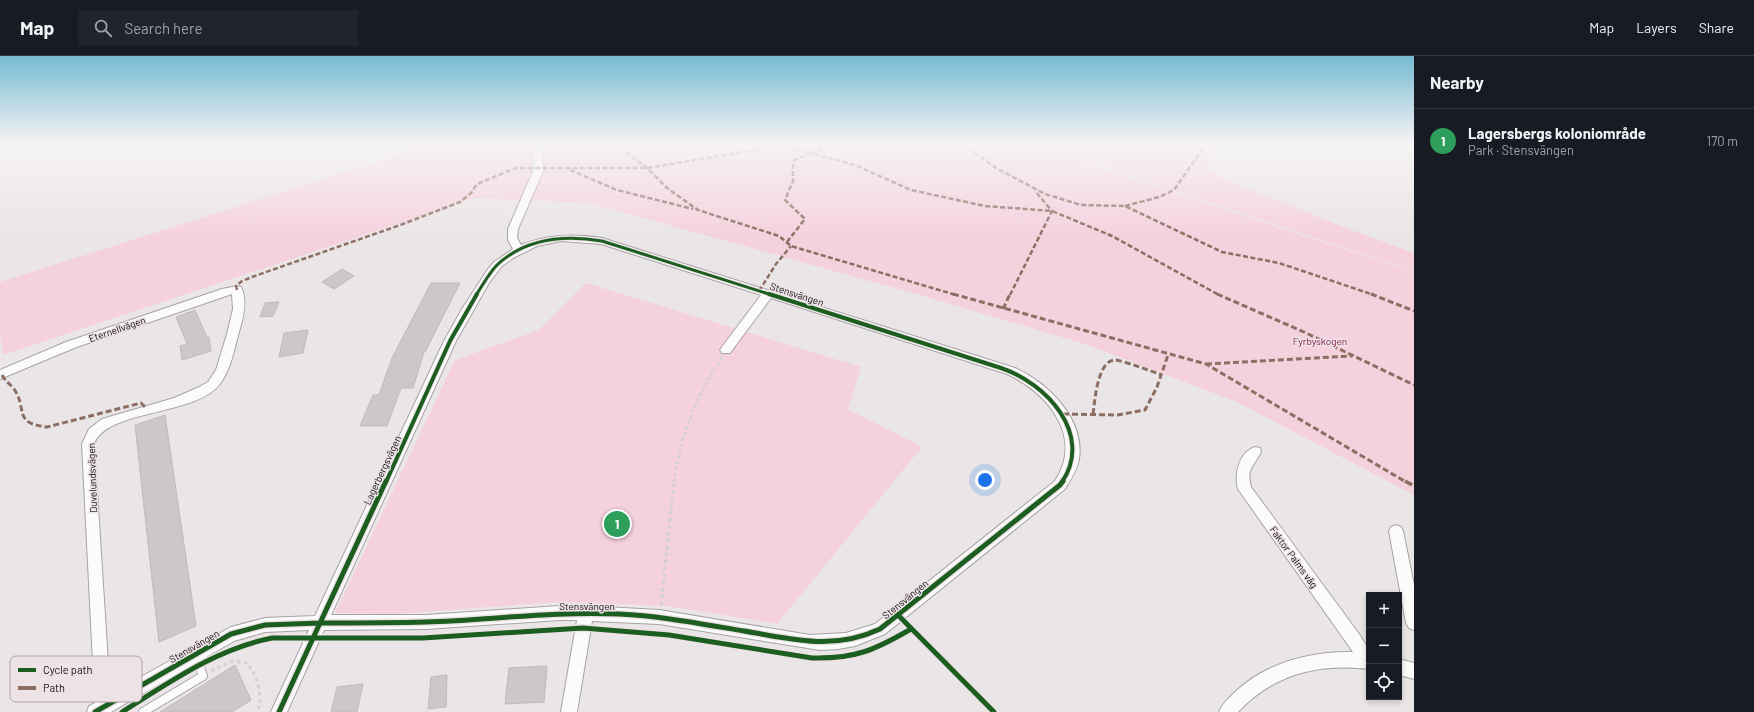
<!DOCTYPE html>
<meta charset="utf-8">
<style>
:root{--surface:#171b24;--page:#20242c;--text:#f1f3f6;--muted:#9ea1a6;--line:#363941;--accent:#2563eb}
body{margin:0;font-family:Barlow,sans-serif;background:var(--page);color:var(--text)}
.controls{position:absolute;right:12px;bottom:12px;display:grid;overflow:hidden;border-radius:0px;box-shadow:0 2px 6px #0003}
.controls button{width:36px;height:36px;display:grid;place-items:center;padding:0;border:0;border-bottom:1px solid var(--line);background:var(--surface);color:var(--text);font:20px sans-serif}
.you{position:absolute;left:985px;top:424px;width:14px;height:14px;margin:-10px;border:3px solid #fff;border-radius:50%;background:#1a73e8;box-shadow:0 0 0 6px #1a73e833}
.badge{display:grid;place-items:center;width:26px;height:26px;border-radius:50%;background:var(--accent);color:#fff;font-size:13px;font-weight:700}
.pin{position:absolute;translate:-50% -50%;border:2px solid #fff;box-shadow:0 1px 4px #0006}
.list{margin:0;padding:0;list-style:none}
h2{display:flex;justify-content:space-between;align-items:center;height:52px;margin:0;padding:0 16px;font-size:17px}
h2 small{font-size:13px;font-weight:400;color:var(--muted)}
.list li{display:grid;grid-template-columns:26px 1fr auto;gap:12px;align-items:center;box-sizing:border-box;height:64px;padding:0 16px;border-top:1px solid var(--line)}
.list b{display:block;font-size:15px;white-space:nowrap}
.list p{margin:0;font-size:13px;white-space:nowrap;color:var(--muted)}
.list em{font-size:13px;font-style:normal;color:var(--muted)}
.icon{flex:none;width:22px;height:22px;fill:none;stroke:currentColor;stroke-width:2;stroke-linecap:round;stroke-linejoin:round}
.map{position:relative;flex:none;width:1414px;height:656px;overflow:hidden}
header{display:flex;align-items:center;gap:24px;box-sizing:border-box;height:56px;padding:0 20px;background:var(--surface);border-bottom:1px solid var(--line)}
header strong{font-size:19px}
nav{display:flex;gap:22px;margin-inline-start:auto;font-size:14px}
.search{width:280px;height:36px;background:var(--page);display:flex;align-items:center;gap:10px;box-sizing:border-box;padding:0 14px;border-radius:0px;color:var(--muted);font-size:15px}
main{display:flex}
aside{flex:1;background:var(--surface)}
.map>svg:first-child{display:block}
.green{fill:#f5d1de}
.building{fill:#ccc7c9;stroke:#bebabb}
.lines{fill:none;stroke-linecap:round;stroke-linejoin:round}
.lane-casing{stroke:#a7a3a4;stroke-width:10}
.street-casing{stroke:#a7a3a4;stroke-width:2}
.path-far1{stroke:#d2d1d1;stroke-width:2.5;stroke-dasharray:3 3;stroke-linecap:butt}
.path{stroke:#d2d1d1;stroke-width:3;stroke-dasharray:3.5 3.5;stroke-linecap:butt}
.lane{stroke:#fcfbfb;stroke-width:8}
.street{fill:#fcfbfb;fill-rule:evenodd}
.quiet-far2{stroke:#8d6e63;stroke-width:2.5;stroke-dasharray:5 2.5;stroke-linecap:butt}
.quiet-far1{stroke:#8d6e63;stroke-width:3;stroke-dasharray:6 3;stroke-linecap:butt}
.quiet{stroke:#8d6e63;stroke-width:3.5;stroke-dasharray:8 3.5;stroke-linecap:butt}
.cycleway-far2-casing{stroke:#ede2e6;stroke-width:5}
.cycleway-far1-casing{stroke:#ede2e6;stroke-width:6}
.cycleway-casing{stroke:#ede2e6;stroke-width:8}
.cycleway-far2{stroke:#1b5e20;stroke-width:3}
.cycleway-far1{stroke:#1b5e20;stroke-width:4}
.cycleway{stroke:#1b5e20;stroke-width:5}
.labels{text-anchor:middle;stroke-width:3;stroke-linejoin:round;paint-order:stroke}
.street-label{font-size:10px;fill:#141112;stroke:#ede2e6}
.park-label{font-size:10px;fill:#8a1d52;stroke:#ede2e6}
.key{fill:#ede2e6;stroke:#aca3a6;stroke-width:1}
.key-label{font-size:11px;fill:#141112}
</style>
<header>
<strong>Map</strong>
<div class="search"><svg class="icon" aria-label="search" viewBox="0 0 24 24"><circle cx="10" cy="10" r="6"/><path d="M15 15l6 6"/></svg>Search here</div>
<nav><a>Map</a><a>Layers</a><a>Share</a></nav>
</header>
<main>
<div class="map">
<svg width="1414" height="656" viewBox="0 0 1414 656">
<rect width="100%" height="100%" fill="#eae5e7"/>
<path class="green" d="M434 88H1031L1414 217V439L1237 346 1088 289 913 237 590 147 475 142 3 299 0 279V226Z
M1037 88H1214L1210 97 1209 109 1213 116 1220 121 1343 171 1414 197V216Z
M586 227 861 311 848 353 922 391 777 568 667 550 559 546 395 558 335 557 455 304 539 274Z"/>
<path class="building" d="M342 213 354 220 334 233 322 226Z
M431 227H460L425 296H424L413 332H401L387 370H360L373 339H379L392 302Z
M279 246 273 260 260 261 265 247Z
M195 254 207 281H209L211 295 182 304 180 290 187 288 176 261Z
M308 274 303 297 279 301 284 277Z
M165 359 196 570 159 586 135 369Z
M235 609 251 644 232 656H160Z
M547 610 544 646 505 648 509 612Z
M447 619 446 651 428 653 431 621Z
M363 628 357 656H331L337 631Z"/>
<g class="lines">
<g class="lane-casing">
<path id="lane" d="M143 656 203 620 196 599"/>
</g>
<g class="street-casing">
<path id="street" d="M532 88H540L544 113 518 173 517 182 521 189C548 178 574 178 602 182L1015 312C1048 327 1085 363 1079 403 1077 414 1071 423 1065 433L885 578 855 590 838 593 820 594 659 568 592 565 577 656H561L577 564H559L426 573 324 574 287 656H271L309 574 265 576 234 585 111 656H87L89 650 95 647 82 388 89 373 102 363 174 342 199 331 208 326 216 314 227 278 233 253 232 238 74 292 0 323V314L66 286 222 233 237 230 241 231C248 244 243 263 239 276 234 294 231 313 220 328 196 360 107 353 94 388L110 638 231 571 265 562 315 560 444 285 462 253 488 213 494 206 513 193 508 184V173L534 113ZM561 185 601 188 761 239 722 291 720 294 722 297H730L771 242 1007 318C1048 337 1084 381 1055 425L875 568 846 577 810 579 659 554 586 550H559L426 559H331L456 285 489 227 502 210 513 202 537 190Z
M1255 391 1260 392 1261 396C1254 410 1246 413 1251 431L1359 578 1369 594V613C1318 607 1274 618 1238 656H1219C1222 648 1228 643 1234 637 1265 607 1310 595 1353 596L1238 433C1234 418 1239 396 1255 391Z
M1396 469 1401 471 1403 475 1414 529V574L1409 572 1406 567 1389 475 1391 471Z
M1399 603 1414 607V623L1399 619Z"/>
</g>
<path class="path-far1" d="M674 426C682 375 694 344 722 301"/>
<path class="path" d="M661 549 674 425
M211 615 233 605 247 607C257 618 264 643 257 656"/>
<use href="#lane" class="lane"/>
<use href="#street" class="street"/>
<path class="quiet-far2" d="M627 88 626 96 647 112 667 132 698 154 779 180 791 190 956 239
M962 88 996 112 1045 138 1081 149 1125 150 1222 196 1279 207 1374 239
M570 114 617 134 693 153
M1125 150 1159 141 1174 134 1206 88
M787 186 805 163 785 144 793 125V105L810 97 855 109 911 134 985 150 1052 155 1112 180 1219 239
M237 234 236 230 242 225 252 221 403 168 460 146 471 137 477 128 516 112H647L778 90 810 97 841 88
M759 235 776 208 791 190
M1010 239 1052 155 1035 135"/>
<path class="quiet-far1" d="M953 238 1206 308 1406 426
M1217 238 1304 276 1414 329
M1371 238 1414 255
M1003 253 1010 238
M1206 308 1352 300
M2 319C5 325 10 328 14 333 28 353 12 367 47 371L141 347 147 353
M1063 358 1117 359 1145 354 1157 331 1168 299
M1093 358C1095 345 1097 305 1115 304 1121 304 1154 316 1162 319"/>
<path class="quiet" d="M1405 425 1414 430"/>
<g class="cycleway-far2-casing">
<path id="cycleway-far2" d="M476 239C483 229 489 217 497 209 526 182 566 179 602 185L772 239"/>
</g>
<g class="cycleway-far1-casing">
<path id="cycleway-far1" d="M769 238 1001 312C1046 327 1094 378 1062 426
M386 426 450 285 477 238"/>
</g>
<g class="cycleway-casing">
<path id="cycleway" d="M898 559 994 656
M320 567 386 425
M320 567C355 567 390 567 426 566 490 564 554 555 619 558 661 560 702 568 744 575 793 583 833 595 880 573L1060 429 1063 425
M95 656 231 578 265 569 320 567
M122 656C170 626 216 593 272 582H423L583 572 669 579 812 602C855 603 875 594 911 573
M279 656 320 567"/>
</g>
<use href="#cycleway-far2" class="cycleway-far2"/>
<use href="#cycleway-far1" class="cycleway-far1"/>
<use href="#cycleway" class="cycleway"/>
</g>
<linearGradient id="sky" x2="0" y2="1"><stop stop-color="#76bcd3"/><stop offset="0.49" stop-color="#f6f3f4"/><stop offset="1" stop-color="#f6f3f4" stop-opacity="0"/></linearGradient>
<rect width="1414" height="180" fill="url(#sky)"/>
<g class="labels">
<g class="street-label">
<text transform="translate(797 238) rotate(18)" y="4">Stensvängen</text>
<text transform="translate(117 273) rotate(-19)" y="4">Eternellvägen</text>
<text transform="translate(382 414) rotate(-65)" y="4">Lagerbergsvägen</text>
<text transform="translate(92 422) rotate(-92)" y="4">Duvelundsvägen</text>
<text transform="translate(1294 501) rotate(54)" y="4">Faktor Palms väg</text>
<text transform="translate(905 543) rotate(-39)" y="4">Stensvängen</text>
<text x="587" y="554">Stensvängen</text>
<text transform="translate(194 590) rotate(-30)" y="4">Stensvängen</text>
</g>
<g class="park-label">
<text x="1320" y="289">Fyrbyskogen</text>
</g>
</g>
<rect x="10" y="600" width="132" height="46" rx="6" class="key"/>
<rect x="18" y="612" width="18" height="4" fill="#1b5e20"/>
<rect x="18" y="630" width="18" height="4" fill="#8d6e63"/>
<g class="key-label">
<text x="43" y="618">Cycle path</text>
<text x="43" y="636">Path</text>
</g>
</svg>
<div class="controls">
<button>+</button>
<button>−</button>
<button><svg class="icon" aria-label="locate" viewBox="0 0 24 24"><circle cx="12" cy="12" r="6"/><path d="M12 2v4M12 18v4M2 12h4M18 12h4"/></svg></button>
</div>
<div class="you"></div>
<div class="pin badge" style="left:617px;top:468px;background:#2e9e5b">1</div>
</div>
<aside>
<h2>Nearby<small></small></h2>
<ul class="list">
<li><span class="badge" style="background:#2e9e5b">1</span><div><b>Lagersbergs koloniområde</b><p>Park · Stensvängen</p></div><em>170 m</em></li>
</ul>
</aside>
</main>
